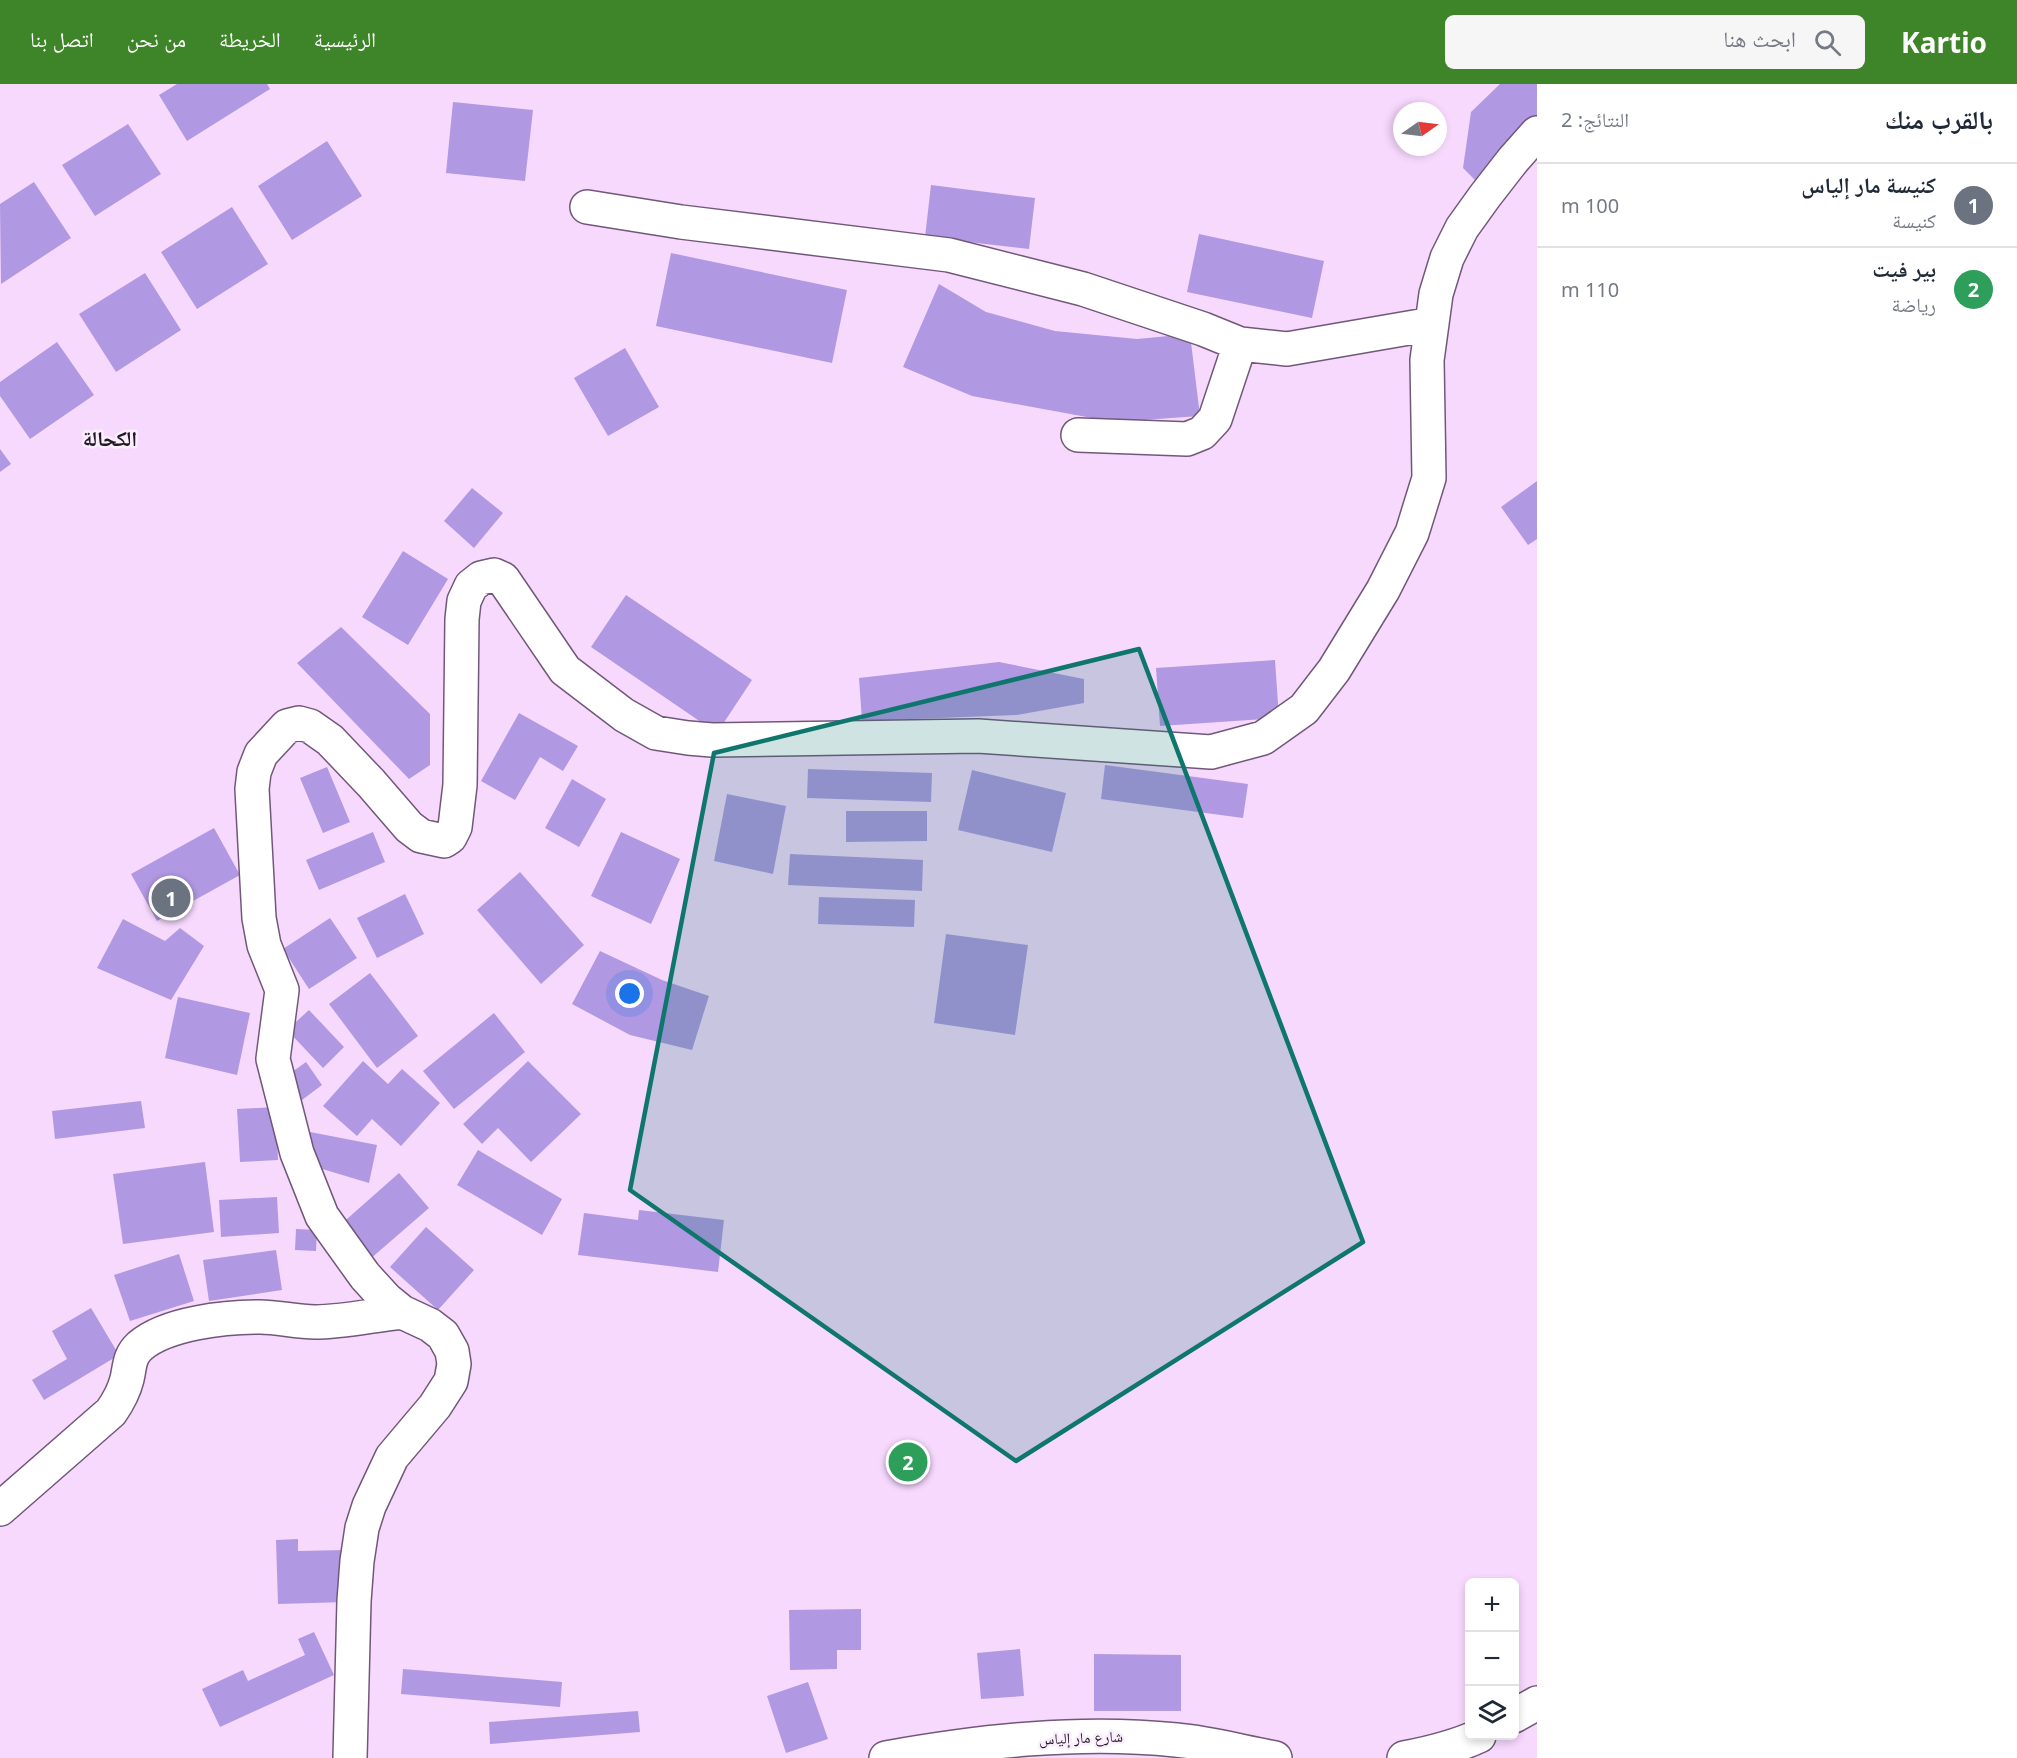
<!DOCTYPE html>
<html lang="ar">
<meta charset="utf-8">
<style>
:root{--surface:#fff;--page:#f6f6f7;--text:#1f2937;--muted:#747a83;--line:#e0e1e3;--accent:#3e8429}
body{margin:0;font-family:"Noto Sans","Noto Naskh Arabic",sans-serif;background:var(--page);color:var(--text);direction:rtl}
.controls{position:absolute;right:18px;bottom:18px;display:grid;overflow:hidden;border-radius:9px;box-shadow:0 3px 9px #0003}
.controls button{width:54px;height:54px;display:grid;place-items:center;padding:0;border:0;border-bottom:2px solid var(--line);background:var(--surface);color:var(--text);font:30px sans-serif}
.compass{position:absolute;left:1393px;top:18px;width:54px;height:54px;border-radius:50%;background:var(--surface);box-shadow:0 3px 9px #0003;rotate:76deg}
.you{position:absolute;left:630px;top:910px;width:21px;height:21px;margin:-15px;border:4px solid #fff;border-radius:50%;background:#1a73e8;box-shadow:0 0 0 9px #1a73e833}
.badge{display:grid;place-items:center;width:39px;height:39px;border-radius:50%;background:var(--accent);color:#fff;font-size:20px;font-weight:700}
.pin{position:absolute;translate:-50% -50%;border:3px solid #fff;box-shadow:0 2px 6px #0006}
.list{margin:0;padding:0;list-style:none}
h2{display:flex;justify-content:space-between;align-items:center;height:78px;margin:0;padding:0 24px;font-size:26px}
h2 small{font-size:20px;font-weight:400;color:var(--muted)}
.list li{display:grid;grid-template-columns:39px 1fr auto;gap:18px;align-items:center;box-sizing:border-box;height:84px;padding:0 24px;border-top:2px solid var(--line)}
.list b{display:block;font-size:22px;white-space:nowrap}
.list p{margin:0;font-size:20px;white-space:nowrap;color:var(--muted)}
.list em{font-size:20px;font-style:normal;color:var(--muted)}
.icon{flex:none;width:33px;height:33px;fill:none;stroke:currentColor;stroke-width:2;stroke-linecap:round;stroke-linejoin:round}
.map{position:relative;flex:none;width:1537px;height:1674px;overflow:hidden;direction:ltr}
header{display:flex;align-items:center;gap:36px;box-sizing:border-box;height:84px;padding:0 30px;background:var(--accent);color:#fff}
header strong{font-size:28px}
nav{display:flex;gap:33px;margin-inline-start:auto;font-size:21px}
.search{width:420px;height:54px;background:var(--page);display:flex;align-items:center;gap:15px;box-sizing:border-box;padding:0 21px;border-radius:9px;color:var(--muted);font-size:22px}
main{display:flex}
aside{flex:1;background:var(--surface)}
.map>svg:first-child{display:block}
.building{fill:#b198e2}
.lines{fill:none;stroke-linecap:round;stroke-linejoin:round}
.street-casing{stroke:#715878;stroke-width:36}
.street{stroke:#fff;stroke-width:33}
.marked{fill:#0f766e;fill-opacity:0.2;stroke:#0f766e;stroke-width:4.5;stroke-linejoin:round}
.labels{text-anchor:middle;stroke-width:5;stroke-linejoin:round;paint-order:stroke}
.street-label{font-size:15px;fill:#221825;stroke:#faeefd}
.district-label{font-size:21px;font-weight:bold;fill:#221825;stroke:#faeefd}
</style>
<header>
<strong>Kartio</strong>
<div class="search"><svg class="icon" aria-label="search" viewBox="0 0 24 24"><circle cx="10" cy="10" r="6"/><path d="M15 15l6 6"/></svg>ابحث هنا</div>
<nav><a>الرئيسية</a><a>الخريطة</a><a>من نحن</a><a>اتصل بنا</a></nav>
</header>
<main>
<aside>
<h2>بالقرب منك<small>النتائج: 2</small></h2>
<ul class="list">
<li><span class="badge" style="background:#6b7280">1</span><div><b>كنيسة مار إلياس</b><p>كنيسة</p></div><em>100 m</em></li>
<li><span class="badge" style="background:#2e9e5b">2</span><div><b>بير فيت</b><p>رياضة</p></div><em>110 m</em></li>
</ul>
</aside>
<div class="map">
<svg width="1537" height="1674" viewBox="0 0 1537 1674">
<rect width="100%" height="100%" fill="#f7d9fe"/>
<path class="building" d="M177 0H267L270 5 187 57 159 11Z
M1500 0H1537V45L1486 107 1463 84 1471 28Z
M453 18 533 26 525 97 446 89Z
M128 40 161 90 95 132 62 81Z
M327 57 362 112 292 156 258 102Z
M34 98 71 154 1 200 0 120Z
M931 101 1035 114 1029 165 925 153Z
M232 123 268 180 197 225 161 168Z
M1199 150 1324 177 1312 234 1187 208Z
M671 169 847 206 832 279 656 242Z
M145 189 181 246 116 288 79 230Z
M939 200 986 228 1055 247 1137 255 1190 250 1200 332 1114 338 972 312 903 283Z
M57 258 94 311 30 355 0 312V298Z
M625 264 659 323 608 352 574 294Z
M0 365 11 380 0 388Z
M1537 397V455L1528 461 1501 423Z
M472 404 503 429 474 464 444 437Z
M403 467 448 495 408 561 362 533Z
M626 511 752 596 717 649 591 563Z
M341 543 430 630V681L409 695 297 579Z
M1275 576 1279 634 1160 642 1156 584Z
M999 578 1084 595V619L1017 631 862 637 859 594Z
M519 629 578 662 563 687 540 673 515 716 481 697Z
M1105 681 1248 700 1243 734 1101 715Z
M327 683 350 738 323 749 300 694Z
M808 685 932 689 931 718 807 714Z
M972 686 1066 709 1052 768 958 746Z
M572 695 606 715 579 763 545 744Z
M727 710 786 722 773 790 714 777Z
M846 727H927V757L846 758Z
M214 744 240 791 157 837 131 790Z
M373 748 385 778 319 806 306 776Z
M621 748 680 775 651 840 591 812Z
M790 770 923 776 922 807 788 801Z
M520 788 584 861 541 900 477 826Z
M405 810 424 850 377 874 357 834Z
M819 813 915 816 914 843 818 840Z
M330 834 357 874 309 905 283 865Z
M123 835 165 857 180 844 204 862 171 916 97 884Z
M946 850 1028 861 1015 951 934 939Z
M600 867 662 896 709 912 692 966 630 951 572 920Z
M370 889 418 952 377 984 329 920Z
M178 913 250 929 237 991 165 974Z
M309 926 344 963 323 984 287 946Z
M494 929 525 968 454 1025 423 987Z
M363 977 388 1000 402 985 440 1019 401 1062 372 1035 357 1052 323 1022Z
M528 977 581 1030 531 1078 498 1044 482 1060 463 1040Z
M306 978 322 1001 298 1019 281 996Z
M141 1017 145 1044 55 1055 52 1027Z
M276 1023 278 1076 240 1078 237 1025Z
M305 1047 377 1061 369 1099 309 1081Z
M478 1066 562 1115 542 1151 457 1101Z
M205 1078 214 1148 123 1160 113 1090Z
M399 1089 429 1124 369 1176 339 1142Z
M277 1113 279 1149 221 1153 219 1116Z
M639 1126 724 1136 718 1188 578 1171 584 1129 638 1136Z
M426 1143 474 1186 438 1226 390 1183Z
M296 1145 317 1146 316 1167 295 1166Z
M276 1166 282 1206 209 1217 203 1176Z
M179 1170 194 1217 130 1237 114 1191Z
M91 1224 119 1271 44 1316 32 1296 67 1275 52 1247Z
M298 1455V1467L345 1466 346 1518 278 1520 276 1456Z
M861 1525V1566H837V1585L790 1586 789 1526Z
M314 1548 334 1591 220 1643 202 1605 243 1586 248 1597 305 1571 298 1555Z
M1020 1565 1024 1612 981 1615 977 1569Z
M1094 1570 1181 1571V1627H1094Z
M403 1585 562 1598 560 1623 401 1610Z
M808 1598 828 1655 786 1669 767 1612Z
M638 1627 640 1648 490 1660 489 1638Z"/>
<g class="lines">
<g class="street-casing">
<path id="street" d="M587 123 681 138 949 171 1083 205 1203 245 1240 260 1287 265 1432 240
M1078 351 1187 355 1202 349 1215 335 1240 260
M0 1425 111 1328C118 1318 124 1307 127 1295 130 1282 129 1272 140 1262 167 1239 225 1233 260 1233 278 1233 296 1238 315 1238 342 1238 374 1231 402 1228
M1514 1632 1537 1619
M350 1674 354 1517 357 1477 362 1444 369 1422 392 1373 435 1322 451 1297 454 1280 452 1267 443 1251 430 1241 402 1228 386 1215 365 1192 322 1132 297 1069 273 975 282 906 264 861 259 834 252 705 254 688 261 670 287 642 299 639 310 642 330 656 371 699 409 743 421 752 444 757 450 753 455 743 460 701 462 535 464 517 471 502 481 494 494 491 503 495 565 586 624 631 656 649 688 654 712 656 978 652 1211 668 1263 654 1304 625 1334 586 1383 506 1412 449 1429 394 1427 276 1436 210 1447 174 1462 144 1485 112 1513 76 1537 49
M886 1674C981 1657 1080 1646 1176 1656 1210 1659 1242 1668 1275 1674
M1404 1674C1430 1669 1455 1663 1479 1652"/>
</g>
<use href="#street" class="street"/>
</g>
<path class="marked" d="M1139 565 1363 1158 1016 1377 630 1106 714 669Z"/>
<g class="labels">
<g class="street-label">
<text transform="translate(1081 1654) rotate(-2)" y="5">شارع مار إلياس</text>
</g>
<g class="district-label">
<text x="110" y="362">الكحالة</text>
</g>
</g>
</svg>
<div class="controls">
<button>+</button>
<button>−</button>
<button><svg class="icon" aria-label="layers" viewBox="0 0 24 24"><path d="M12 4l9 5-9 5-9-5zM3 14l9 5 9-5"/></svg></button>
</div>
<svg class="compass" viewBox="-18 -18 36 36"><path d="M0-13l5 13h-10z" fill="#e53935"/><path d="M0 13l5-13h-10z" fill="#747a83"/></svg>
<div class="you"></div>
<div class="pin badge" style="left:171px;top:814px;background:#6b7280">1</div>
<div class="pin badge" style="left:908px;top:1378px;background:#2e9e5b">2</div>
</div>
</main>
